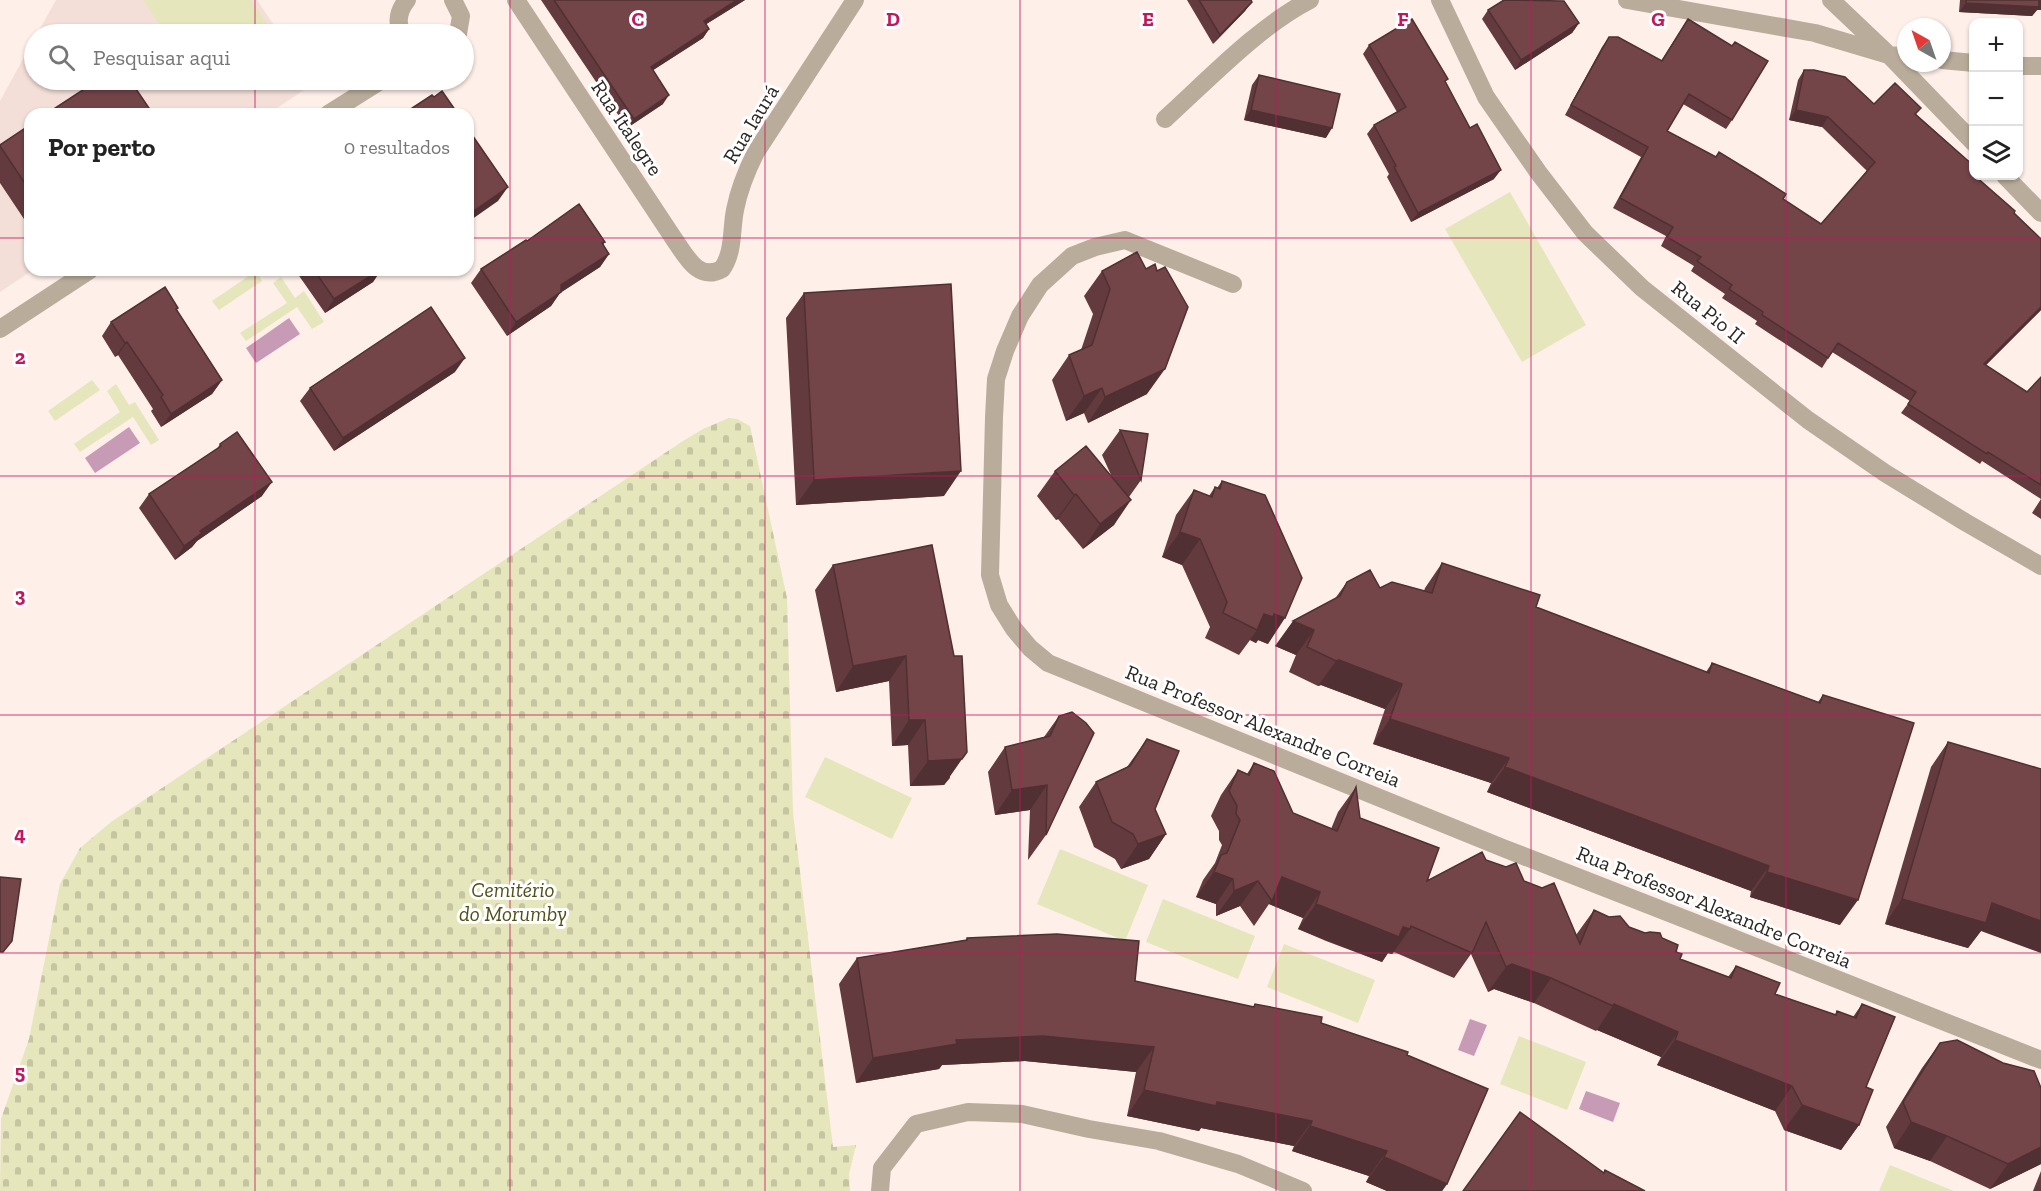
<!DOCTYPE html>
<html lang="pt">
<meta charset="utf-8">
<style>
:root{--surface:#fff;--page:#f6f6f6;--text:#222;--muted:#767676;--line:#e0e0e0}
body{margin:0;font-family:"Zilla Slab",serif;background:var(--page);color:var(--text)}
.controls{position:absolute;right:18px;top:18px;display:grid;overflow:hidden;border-radius:12px;box-shadow:0 2px 4px #0004}
.controls button{width:54px;height:54px;display:grid;place-items:center;padding:0;border:0;border-bottom:2px solid var(--line);background:var(--surface);color:var(--text);font:30px sans-serif}
.compass{position:absolute;left:1897px;top:18px;width:54px;height:54px;border-radius:50%;background:var(--surface);box-shadow:0 2px 4px #0004;rotate:320deg}
.list{margin:0;padding:0;list-style:none}
h2{display:flex;justify-content:space-between;align-items:center;height:78px;margin:0;padding:0 24px;font-size:26px}
h2 small{font-size:20px;font-weight:400;color:var(--muted)}
.icon{flex:none;width:33px;height:33px;fill:none;stroke:currentColor;stroke-width:2;stroke-linecap:round;stroke-linejoin:round}
.map{position:relative;flex:none;width:2041px;height:1191px;overflow:hidden}
.search{position:absolute;background:var(--surface);box-shadow:0 2px 4px #0004;left:24px;top:24px;width:450px;height:66px;display:flex;align-items:center;gap:15px;box-sizing:border-box;padding:0 21px;border-radius:33px;color:var(--muted);font-size:22px}
.panel{position:absolute;background:var(--surface);box-shadow:0 2px 4px #0004;left:24px;top:108px;width:450px;height:168px;border-radius:18px}
.map>svg:first-child{display:block}
.built{fill:#f3dfd7}
.grass{fill:#e5e6bc}
.cemetery{fill:url(#cemetery-stones)}
.water{fill:#c79ab5}
.lines{fill:none;stroke-linecap:round;stroke-linejoin:round}
.minor{stroke:#b9ac9a;stroke-width:18}
.wall{fill:#633a3e}
.shaded-wall{fill:#503032}
.building{fill:#734448;stroke:#503032;stroke-width:1.5}
.grid{fill:none;stroke:#c2185b;stroke-width:1.5;stroke-opacity:0.55}
.labels{text-anchor:middle;stroke-width:6;stroke-linejoin:round;paint-order:stroke}
.street-label{font-size:21px;fill:#2c2623;stroke:#fff}
.park-label{font-size:21px;font-style:italic;fill:#515018;stroke:#fff}
.grid-label{font-size:20px;text-anchor:middle;font-weight:bold;fill:#c2185b;stroke:#fff;stroke-width:6;stroke-linejoin:round;paint-order:stroke}
</style>
<div class="map">
<svg width="2041" height="1191" viewBox="0 0 2041 1191">
<defs>
<pattern id="cemetery-stones" width="16" height="16" patternUnits="userSpaceOnUse" patternTransform="scale(1.5)"><rect width="16" height="16" fill="#e5e6bc"/><path d="M2 7V4a2 2 0 0 1 4 0v3zM10 15v-3a2 2 0 0 1 4 0v3z" fill="#c5c5a1"/></pattern>
</defs>
<rect width="100%" height="100%" fill="#feefe9"/>
<path class="built" d="M56 0H257L280 34H37Z
M34 39V80H310L313 84 268 114H30V270H33L0 292V101Z"/>
<path class="grass" d="M143 0H251L274 34H166Z
M1510 192 1586 325 1522 362 1445 229Z
M256 271 262 281 219 310 212 301Z
M281 277 295 298 304 291 324 322 312 329 297 307 246 341 240 333 287 303 273 283Z
M92 380 100 390 55 421 48 411Z
M116 384 129 405 135 402 159 440 151 445 133 417 80 452 74 444 120 412 107 391Z
M825 757 912 798 892 839 805 797Z
M1060 849 1148 885 1125 941 1037 904Z
M1163 899 1255 936 1238 979 1146 942Z
M1284 944 1375 980 1358 1023 1267 987Z
M1519 1036 1586 1062 1567 1110 1500 1084Z
M1890 1165 1954 1191H1879Z"/>
<path class="cemetery" d="M729 418 737 419 750 426 787 598 793 813 833 1147 856 1145 849 1174 850 1191H0L1 1119 29 1039 60 884 80 848 111 822 683 441 703 429Z"/>
<path class="water" d="M289 318 300 334 256 363 246 348Z
M129 427 140 443 95 473 85 458Z
M1470 1019 1487 1025 1474 1056 1458 1050Z
M1586 1091 1620 1103 1613 1122 1579 1109Z"/>
<g class="lines">
<path class="minor" d="M453 0 461 16 458 34
M516 0 674 239C686 256 698 282 722 269 734 252 731 230 735 210 739 189 747 170 756 152L855 0
M1440 0 1486 97 1538 172 1585 233 1642 288 1808 420 1885 473 1965 522 2041 566
M1627 0 1815 33 1889 55 1906 57
M1831 0 1889 55 1974 143
M402 34C396 22 398 11 407 0
M1942 60 1974 63
M2018 66H2041
M328 114 382 80
M1165 119C1208 80 1259 26 1310 0
M2005 176 2041 213
M1233 284 1125 240 1095 247 1072 256 1040 285 1020 316 1005 351 996 379 994 417 990 575 999 605 1014 629 1030 648 1048 663 1156 707 1503 848 1690 921 2041 1060
M0 329 90 270
M880 1191 882 1168 916 1124 968 1112 1022 1114 1089 1129 1159 1141 1238 1164 1303 1191"/>
</g>
<path class="wall" d="M541 0H745L706 24 709 29 703 38 653 70 663 104 627 128Z
M1187 0H1251L1245 11 1213 44Z
M1960 0H2041V10H2037L2032 16 1959 12Z
M1488 10 1579 23 1572 33 1515 70 1482 19Z
M1688 19 1732 120 1726 129 1683 104 1667 131 1783 199 1821 224 1867 171 1822 127 1789 120 1798 80 1804 70 1874 104 1921 108 1916 114 1974 166V171L1972 173 2041 239V310L1986 365 2027 392 2041 377V519L2032 513 2041 499 1982 461 1980 464 1901 413 1910 401 1832 352 1822 368 1755 324 1757 321 1722 298 1725 294 1691 271 1694 266 1661 246 1666 236 1613 208 1641 157 1565 115 1602 47 1609 37 1661 61Z
M1369 45 1446 83 1494 179 1411 222 1387 177 1389 174 1367 134 1374 125 1397 112 1363 54Z
M1259 75 1326 138 1244 120 1252 85Z
M30 125V228L0 183V145Z
M527 241 605 242 603 245 609 254 600 267 560 293 551 306 507 336 471 283 481 269Z
M1137 252 1147 394 1088 423 1084 413 1066 421 1052 380 1069 355 1081 350 1093 314 1084 296 1102 271Z
M295 270H381L373 282 325 313Z
M804 293 944 496 796 505 786 318Z
M178 308 177 310 222 380 212 394 161 427 151 411 153 409 118 355 115 357 102 336 111 322Z
M455 372 334 451 300 401 310 388Z
M1120 430 1141 480 1129 497 1114 525 1083 549 1058 519 1056 520 1037 496 1055 471 1111 475 1102 455Z
M220 444 262 496 197 541 192 547 175 560 139 508 149 494 217 449Z
M1222 481 1268 644 1258 640 1256 643 1250 640 1239 655 1205 638 1210 627 1182 565 1162 557 1176 515 1194 490 1209 496 1215 487 1217 488Z
M932 545 950 778 944 785 910 786 908 745 892 746 889 681 836 692 815 590 833 565Z
M1442 563 1536 607 1706 672 1712 663 1818 702 1823 695 1840 925 1750 897 1751 891 1487 792 1491 783 1373 744 1385 709 1321 685 1318 686 1289 672 1296 655 1275 646 1334 600 1347 582 1380 588 1424 591 1425 588Z
M1059 716 1046 835 1028 860 1030 810 995 815 988 772 1005 747 1044 737Z
M1147 739 1155 809 1166 834 1149 859 1121 869 1115 859 1094 847 1079 807 1096 782 1127 767Z
M1948 742 1981 931 1968 948 1885 924 1931 767Z
M1254 763 1293 813 1331 829 1338 812 1356 787 1360 818 1427 881 1486 860 1524 881 1576 935 1594 910 1629 927 1645 933 1662 938 1676 952 1680 959 1728 977 1736 966 1775 994 1835 1015 1837 1011 1853 1017 1862 1004 1866 1087 1859 1125 1841 1150 1784 1130 1775 1111 1657 1065 1661 1057 1597 1030 1596 1031 1534 1003 1494 989 1488 992 1471 954 1454 978 1394 952 1392 954 1388 953 1382 962 1326 941 1298 929 1303 918 1269 904 1254 926 1240 906 1216 916V904L1196 897 1203 880 1215 863 1222 845 1219 840V831L1211 816 1221 795 1238 770 1247 774Z
M967 938 1135 981 1253 1007 1255 1004 1321 1023 1407 1055 1447 1184 1442 1191H1387L1366 1182 1369 1176 1292 1151 1294 1146 1201 1128 1199 1131 1127 1116 1136 1072 1025 1061 942 1065 939 1069 856 1083 839 984 857 958 966 940Z
M1940 1043 2041 1088V1164L1990 1189 1930 1161 1894 1148 1886 1127 1922 1068Z
M2041 1171V1191H2033Z"/>
<path class="shaded-wall" d="M737 0H745L697 30 704 21Z
M2041 0V10H2037L2032 16 1959 12 1966 3Z
M1252 2 1245 11 1213 44 1220 35Z
M1579 23 1572 33 1515 70 1521 60Z
M709 29 703 38 644 76 651 67Z
M669 95 663 104 627 128 634 119Z
M1251 110 1332 128 1326 138 1244 120Z
M1796 110 1828 117 1822 127 1789 120Z
M1501 170 1494 179 1411 222 1418 213Z
M508 187 498 201 468 222V215Z
M609 254 600 267 560 293 551 306 507 336 516 322 561 285Z
M380 270H381L373 282 325 313 334 299Z
M2041 307V310L1977 374 1984 364Z
M127 342 118 355 115 357 125 343Z
M465 358 455 372 334 451 343 438Z
M1165 369 1147 394 1088 423 1105 397Z
M222 380 212 394 161 427 171 414Z
M1102 388 1084 413 1066 421 1084 396Z
M961 471 944 496 796 505 814 480Z
M272 482 262 496 197 541 192 547 175 560 184 546 200 531Z
M1076 494 1058 519 1056 520 1074 495Z
M1131 500 1114 525 1083 549 1100 524Z
M1180 532 1200 539 1182 565 1162 557Z
M1264 614H1274L1285 618 1268 644 1258 640 1256 643 1250 640 1257 630Z
M1293 621 1314 630 1296 655 1275 646Z
M906 656 889 681 836 692 853 666Z
M1339 660 1402 684 1385 709 1321 685 1318 686 1336 661Z
M1390 719 1509 758 1491 783 1373 744Z
M909 720H925L908 745 892 746Z
M967 752 944 785 910 786 928 761Z
M1505 767 1769 866 1751 891 1487 792Z
M1047 785 1030 810 995 815 1012 790Z
M1166 834 1149 859 1121 869 1138 844Z
M1214 872 1233 879 1216 904 1196 897Z
M1767 872 1858 900 1840 925 1750 897Z
M1282 877 1320 892 1303 918 1269 904Z
M1258 881 1240 906 1216 916 1234 891Z
M1902 899 1992 903 2041 921V953L1981 931 1968 948 1885 924Z
M1316 904 1403 927 1410 929 1392 954 1388 953 1382 962 1298 929Z
M1512 964 1551 978 1534 1003 1494 989 1488 992 1506 967Z
M1614 1004 1678 1032 1661 1057 1597 1030Z
M1043 1036 1154 1047 1136 1072 1025 1061 942 1065 939 1069 856 1083 873 1058 956 1040Z
M1675 1040 1792 1086 1775 1111 1657 1065Z
M1144 1090 1217 1102 1312 1121 1294 1146 1201 1128 1199 1131 1127 1116Z
M1802 1105 1859 1125 1841 1150 1784 1130Z
M1911 1122 1947 1136 1930 1161 1894 1148Z
M1310 1126 1387 1151 1369 1176 1292 1151Z
M2041 1147V1164L1990 1189 2008 1164Z
M1384 1157 1447 1184 1442 1191H1387L1366 1182Z"/>
<path class="building" d="M554 0H737L704 21 709 29 651 67 669 95 634 119Z
M1199 0H1251L1252 2 1220 35Z
M1504 0 1564 1 1579 23 1521 60 1488 10Z
M1966 0H2039V7L1966 3Z
M1412 19 1448 79 1445 81 1470 128 1477 124 1501 170 1418 213 1394 167 1396 166 1374 125 1406 107 1369 45Z
M1688 19 1732 46 1735 42 1768 61 1732 120 1689 94 1667 131 1716 157 1719 152 1758 176 1786 194 1783 199 1821 224 1875 162 1828 117 1796 110 1804 70H1814L1845 77 1874 104 1895 83 1921 108 1915 114 1974 166V171L1972 172 1974 174V176H1975L2015 211 2014 213 2041 239V307L1984 364 2027 392 2041 377V485L1988 452 1987 454 1908 404 1916 392 1838 343 1828 358 1762 315 1763 312 1729 289 1732 285 1697 261 1701 257 1667 237 1673 227 1620 198 1648 147 1571 105 1609 37H1618L1662 61Z
M1259 75 1340 94 1332 128 1251 110Z
M98 80H130L153 114H46Z
M442 91 458 114H403L432 95 434 97Z
M30 125V191L0 146V145Z
M468 129 508 187 468 215Z
M579 204 605 242 602 243 609 254 561 285V292L516 322 481 269 526 240 527 241Z
M1137 252 1146 269 1155 264 1157 271 1165 267 1188 307 1165 369 1105 397 1102 388 1084 396 1069 355 1092 345 1110 289 1102 271Z
M314 270H380L334 299Z
M951 284 961 471 814 480 804 293Z
M165 287 178 308 176 309 222 380 171 414 161 397 163 395 127 342 125 343 111 322Z
M431 307 465 358 343 438 310 388Z
M1120 430 1148 434 1141 480Z
M237 432 272 482 200 531 202 533 184 546 149 494 221 446 220 444Z
M1086 446 1131 500 1100 524 1076 494 1074 495 1055 471Z
M1222 481 1265 495 1302 578 1285 618 1274 614 1273 617 1264 614 1257 630 1223 613 1227 602 1200 539 1180 532 1194 490 1212 497 1215 487 1220 489Z
M932 545 954 656H962L967 752 962 759 928 761 925 720H909L906 656 853 666 833 565Z
M1442 563 1540 595 1536 607 1709 673 1712 663 1820 703 1823 695 1914 723 1858 900 1767 872 1769 866 1505 767 1509 758 1390 719 1402 684 1339 660 1336 661 1307 647 1314 630 1293 621 1340 596 1347 582 1370 570 1380 588 1392 582 1432 593Z
M1072 712 1086 723 1094 733 1046 835 1047 785 1012 790 1005 747 1050 736 1059 716Z
M1147 739 1179 751 1155 809 1166 834 1138 844 1133 834 1112 822 1096 782 1130 766Z
M1948 742 2041 769V921L1992 903 1986 923 1902 899Z
M1254 763 1274 771 1293 813 1337 831 1356 787 1360 818 1439 848 1427 881 1482 852 1486 860 1506 867 1516 863 1524 881 1542 888 1554 883 1580 944 1594 910 1609 917 1620 916 1629 927 1645 933 1650 932 1660 933 1662 938 1678 945 1676 952 1682 954 1680 959 1731 978 1736 966 1780 983 1775 994 1836 1015 1837 1011 1856 1018 1862 1004 1895 1017 1866 1087 1873 1090 1859 1125 1802 1105 1792 1086 1675 1040 1678 1032 1614 1004 1613 1006 1551 978 1512 964 1506 967 1486 922 1472 953 1411 926 1410 929 1403 927 1399 937 1344 915 1316 904 1320 892 1282 877 1272 901 1258 881 1234 891 1233 879 1214 872 1221 855 1227 853 1240 820 1236 814 1237 806 1229 791 1238 770 1249 775Z
M0 877 21 879 12 941 3 952H0Z
M1057 934 1139 941 1135 981 1254 1007 1255 1004 1322 1017 1321 1023 1408 1052 1407 1055 1488 1089 1447 1184 1384 1157 1387 1151 1310 1126 1312 1121 1217 1102 1216 1106 1144 1090 1154 1047 1043 1036 956 1040 957 1044 873 1058 857 958 967 940V938Z
M1957 1040 2003 1063 2034 1071 2041 1088V1147L2008 1164 1947 1136 1911 1122 1903 1102 1940 1043Z
M1520 1112 1604 1173 1605 1170 1645 1191H1463Z"/>
<path class="grid" d="M255 0V34M510 0V1191M765 0V1191M1020 0V1191M1276 0V1191M1531 0V1191M1786 0V1191M255 80V114M0 238H30M468 238H2041M255 270V1191M0 476H2041M0 715H2041M0 953H2041"/>
<g class="labels">
<g class="street-label">
<text transform="translate(751 124) rotate(-59)" y="7">Rua Iaurá</text>
<text transform="translate(627 128) rotate(56)" y="7">Rua Italegre</text>
<text transform="translate(1708 312) rotate(39)" y="7">Rua Pio II</text>
<text transform="translate(1263 726) rotate(22)" y="7">Rua Professor Alexandre Correia</text>
<text transform="translate(1714 907) rotate(22)" y="7">Rua Professor Alexandre Correia</text>
</g>
<g class="park-label">
<text x="513" y="897">Cemitério<tspan x="513" dy="24">do Morumby</tspan></text>
</g>
</g>
<g class="grid-label">
<text x="638" y="26">C</text>
<text x="893" y="26">D</text>
<text x="1148" y="26">E</text>
<text x="1403" y="26">F</text>
<text x="1658" y="26">G</text>
<text x="20" y="364">2</text>
<text x="20" y="602">3</text>
<text x="20" y="841">4</text>
<text x="20" y="1079">5</text>
</g>
</svg>
<div class="controls">
<button>+</button>
<button>−</button>
<button><svg class="icon" aria-label="layers" viewBox="0 0 24 24"><path d="M12 4l9 5-9 5-9-5zM3 14l9 5 9-5"/></svg></button>
</div>
<svg class="compass" viewBox="-18 -18 36 36"><path d="M0-13l5 13h-10z" fill="#e53935"/><path d="M0 13l5-13h-10z" fill="#767676"/></svg>
<div class="search"><svg class="icon" aria-label="search" viewBox="0 0 24 24"><circle cx="10" cy="10" r="6"/><path d="M15 15l6 6"/></svg>Pesquisar aqui</div>
<section class="panel">
<h2>Por perto<small>0 resultados</small></h2>
<ul class="list">
</ul>
</section>
</div>
